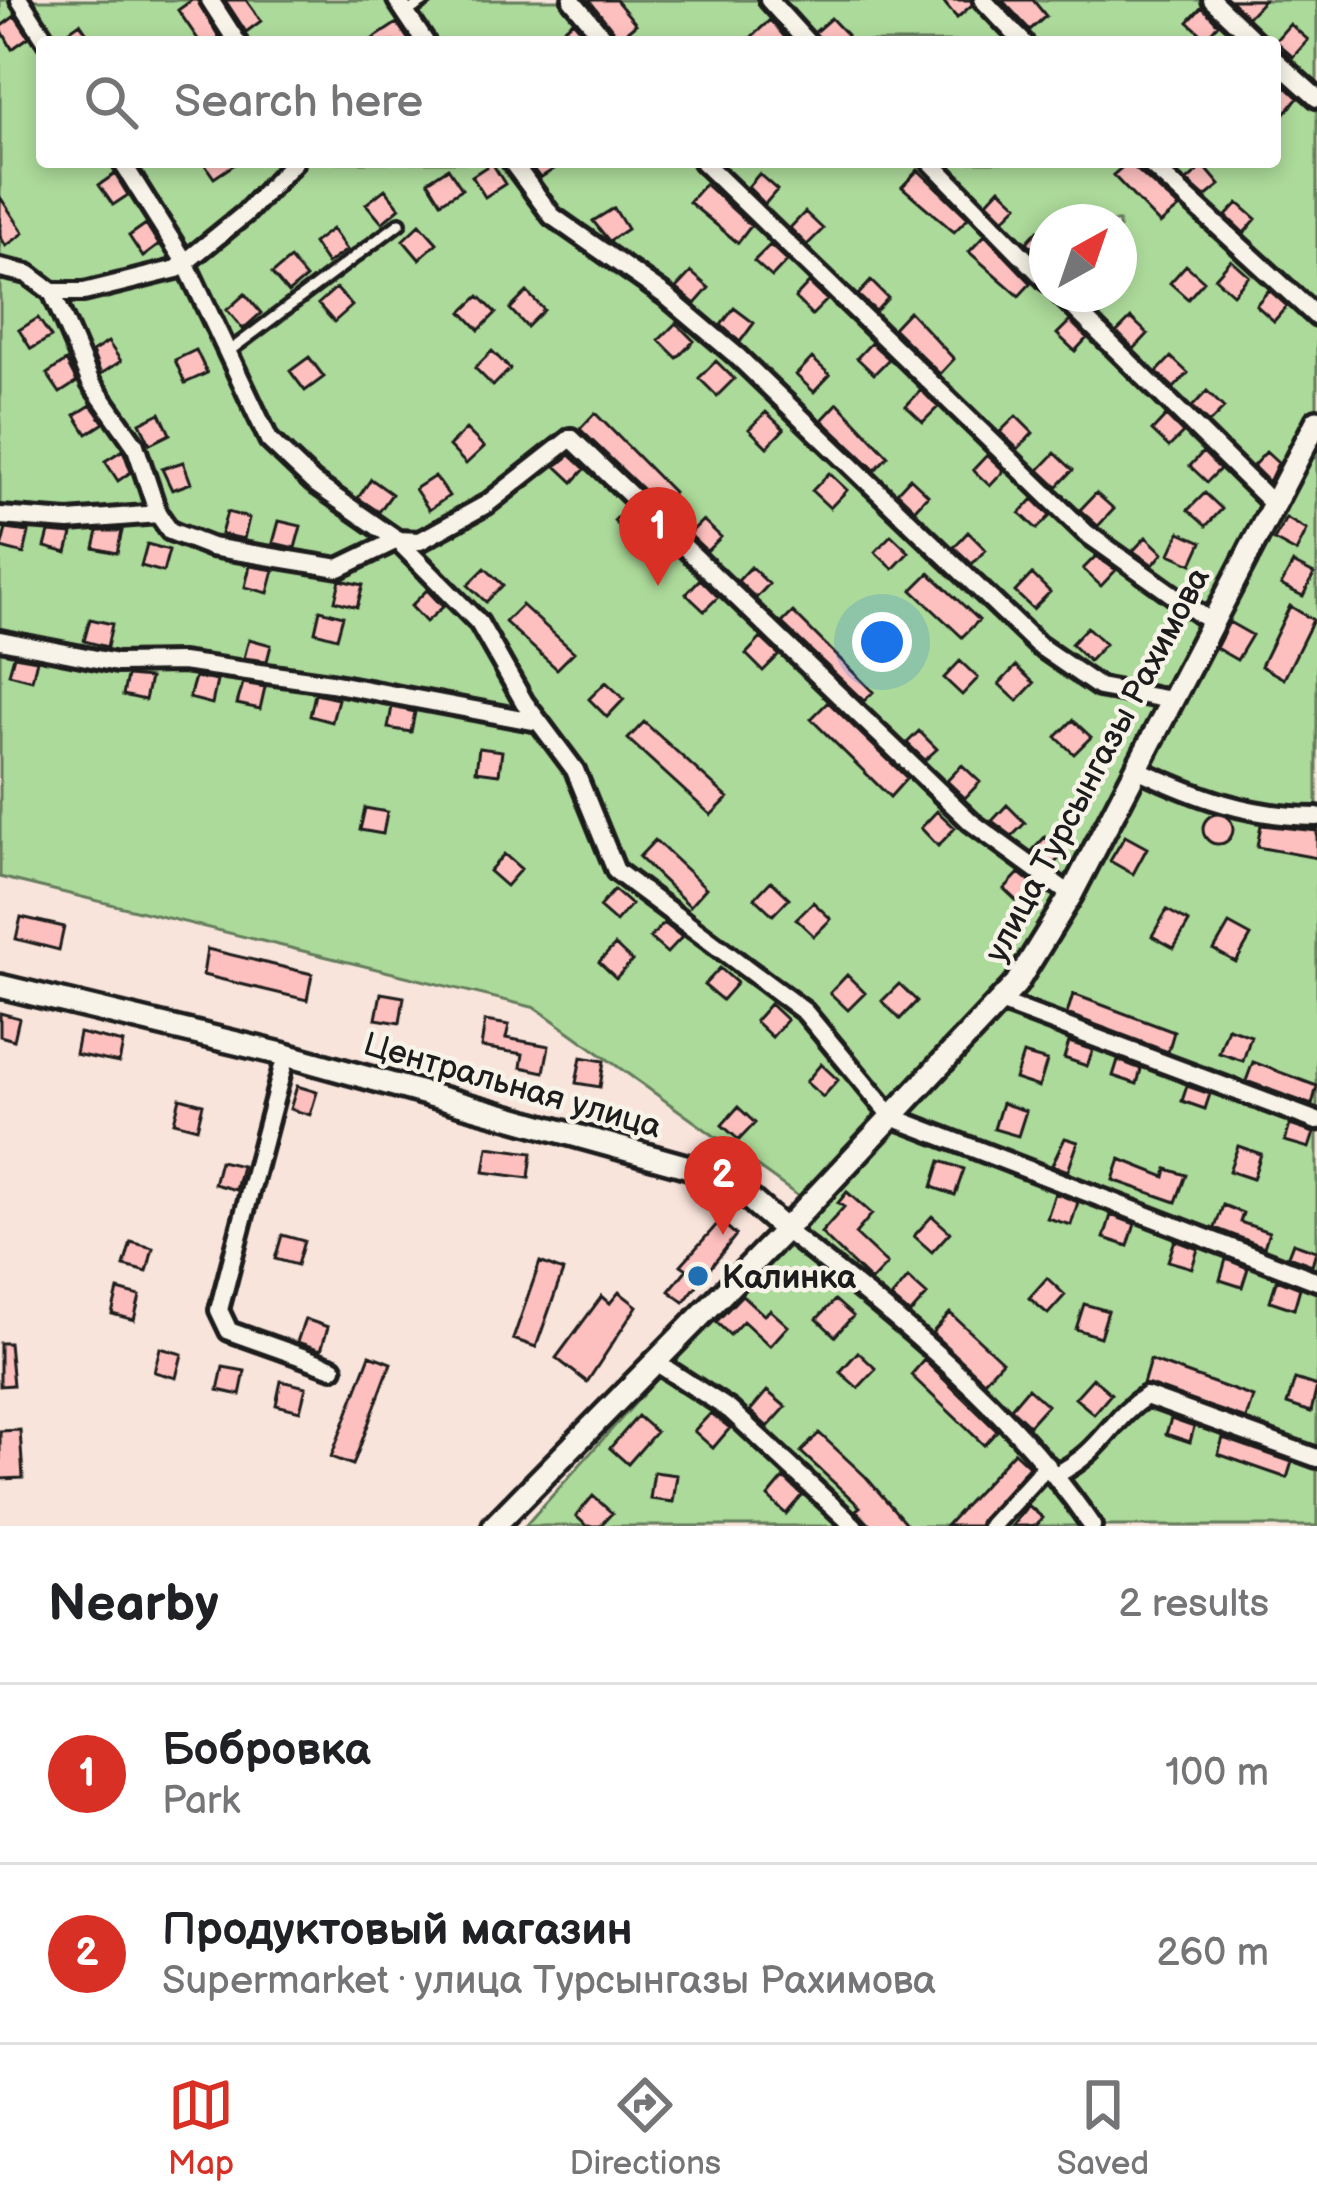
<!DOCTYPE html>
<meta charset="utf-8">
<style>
:root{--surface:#fff;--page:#f6f6f6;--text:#202124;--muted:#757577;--line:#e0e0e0;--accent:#d93025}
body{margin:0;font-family:"Balsamiq Sans",sans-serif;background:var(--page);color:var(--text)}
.compass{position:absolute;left:1029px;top:204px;width:108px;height:108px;border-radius:50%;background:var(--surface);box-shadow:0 6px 18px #0003;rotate:40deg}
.you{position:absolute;left:882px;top:642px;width:42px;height:42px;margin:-30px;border:9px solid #fff;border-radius:50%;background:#1a73e8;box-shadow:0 0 0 18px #1a73e833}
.badge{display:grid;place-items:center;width:78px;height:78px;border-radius:50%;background:var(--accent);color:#fff;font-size:39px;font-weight:700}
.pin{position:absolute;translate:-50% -99px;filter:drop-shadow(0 3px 6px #0008)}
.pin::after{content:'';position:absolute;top:63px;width:42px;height:36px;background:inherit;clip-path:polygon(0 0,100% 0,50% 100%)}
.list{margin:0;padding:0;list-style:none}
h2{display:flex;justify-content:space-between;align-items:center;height:156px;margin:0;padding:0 48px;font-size:51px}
h2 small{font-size:39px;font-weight:400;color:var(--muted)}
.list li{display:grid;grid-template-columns:78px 1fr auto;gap:36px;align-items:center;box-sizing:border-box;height:180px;padding:0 48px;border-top:3px solid var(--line)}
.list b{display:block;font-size:45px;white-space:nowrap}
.list p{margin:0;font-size:39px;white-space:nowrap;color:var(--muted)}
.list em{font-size:39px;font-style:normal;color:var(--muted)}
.icon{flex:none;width:66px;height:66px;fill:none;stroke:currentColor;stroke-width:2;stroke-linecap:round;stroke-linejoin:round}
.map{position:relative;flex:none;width:1317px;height:1526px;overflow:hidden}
.search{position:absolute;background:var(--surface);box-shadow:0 6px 18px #0003;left:36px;right:36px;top:36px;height:132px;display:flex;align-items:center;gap:30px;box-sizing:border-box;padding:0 42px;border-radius:12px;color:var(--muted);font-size:45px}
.sheet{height:516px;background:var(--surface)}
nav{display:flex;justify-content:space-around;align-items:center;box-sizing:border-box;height:168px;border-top:3px solid var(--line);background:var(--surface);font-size:33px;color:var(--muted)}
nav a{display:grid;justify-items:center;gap:6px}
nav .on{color:var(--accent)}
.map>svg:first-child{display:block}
.green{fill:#acda9a;stroke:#647b5b;stroke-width:3;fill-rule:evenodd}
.building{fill:#fdc0be;stroke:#1c1c1c;stroke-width:3}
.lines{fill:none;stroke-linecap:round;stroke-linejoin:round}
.service-casing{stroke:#1c1c1c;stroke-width:18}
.minor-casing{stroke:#1c1c1c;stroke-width:26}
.tertiary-casing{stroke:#1c1c1c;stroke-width:30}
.service{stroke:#f7f3e8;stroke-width:9}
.minor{stroke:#f7f3e8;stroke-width:16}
.tertiary{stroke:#f7f3e8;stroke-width:21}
.poi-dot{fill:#1f6fb2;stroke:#f7f3e8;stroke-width:4.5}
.labels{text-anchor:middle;stroke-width:9;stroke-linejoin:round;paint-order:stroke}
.street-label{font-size:33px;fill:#1c1c1c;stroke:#f7f3e8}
.poi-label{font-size:33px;font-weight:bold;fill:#1c1c1c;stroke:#f7f3e8;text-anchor:start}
</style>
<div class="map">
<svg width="1317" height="1526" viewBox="0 0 1317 1526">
<rect width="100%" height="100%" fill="#f9e4db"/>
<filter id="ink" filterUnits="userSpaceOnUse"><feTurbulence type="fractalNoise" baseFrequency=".00833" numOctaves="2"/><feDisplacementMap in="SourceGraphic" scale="24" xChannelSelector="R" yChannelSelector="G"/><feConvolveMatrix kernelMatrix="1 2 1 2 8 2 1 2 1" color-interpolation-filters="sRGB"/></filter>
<g filter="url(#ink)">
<path class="green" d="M0 0H1317V1526H525L812 1206 536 1008 0 877ZM42 42H1275V162H42ZM1047 222H1119V294H1047Z"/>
<path class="building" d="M192 0H197L222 42H200L178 10Z
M225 0H246L261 21 246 32Z
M589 0H616L636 24 619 38Z
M942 0H971L972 5 957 18Z
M1002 0H1033L1046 16 1030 30Z
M1230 0H1264L1248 17Z
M1202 7 1218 24 1206 38 1188 22Z
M15 16 29 37 12 49 0 27Z
M831 18 847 35 840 42H821L815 32Z
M770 20 789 42H746Z
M573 21 589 40 548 42Z
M80 23 93 42H60L59 38Z
M397 23 410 42H368Z
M1290 24 1308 40 1293 57 1275 41Z
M1281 82 1298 98 1285 113 1275 105Z
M203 162H238L214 178Z
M528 162H565L540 178Z
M1128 162 1179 208 1160 224 1113 175Z
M492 163 505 184 485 197 472 176Z
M1204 166 1220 185 1205 197 1187 181Z
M448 168 462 189 441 202 428 181Z
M918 170 968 218 954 232 902 187Z
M115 174 128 195 113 205 99 185Z
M759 174 777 190 765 204 748 187Z
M705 184 751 226 738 243 689 202Z
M1000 188 1018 205 1004 219 987 202Z
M385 189 400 208 382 223 366 204Z
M0 197 24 233 6 246 0 236Z
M1238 203 1256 219 1244 233 1226 216Z
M614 208 627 229 609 241 593 221Z
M805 212 823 229 807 245 790 228Z
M146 224 159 245 143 257 129 236Z
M420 224 437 243 419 259 403 240Z
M332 229 347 250 327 264 313 243Z
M1038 230 1047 238 1043 259 1027 242Z
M985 235 1031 283 1019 296 969 252Z
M770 245 787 261 772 277 754 261Z
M290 259 306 278 288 293 272 274Z
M1231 260 1249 276 1233 294 1215 278Z
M1186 265 1204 281 1188 299 1170 283Z
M691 272 709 288 695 304 676 288Z
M871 281 888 298 876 311 858 295Z
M809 283 827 300 812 315 795 298Z
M336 288 352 306 334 322 318 304Z
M1269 290 1287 306 1274 321 1256 305Z
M527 292 544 310 527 327 510 309Z
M245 294 261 313 243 329 227 310Z
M479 296 496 313 479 330 462 312Z
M734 308 754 323 740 342 721 325Z
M909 311 954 359 940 374 893 328Z
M38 318 51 337 31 349 19 330Z
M1131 318 1148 334 1134 349 1117 332Z
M1070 321 1087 338 1075 351 1057 334Z
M676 323 694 341 677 358 659 340Z
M108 342 121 361 101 374 92 352Z
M871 343 889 359 874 374 857 358Z
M196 350 207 373 185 383 175 360Z
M492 351 510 369 493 386 475 368Z
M309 357 324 377 305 391 290 371Z
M1171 357 1188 373 1174 388 1157 372Z
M812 358 830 375 814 392 796 375Z
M66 361 77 382 60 393 47 374Z
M716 361 734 379 717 396 699 378Z
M921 390 938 407 923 422 906 406Z
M1207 391 1224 408 1209 423 1192 407Z
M838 403 888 456 875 470 822 420Z
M91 405 104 423 87 434 75 415Z
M766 412 784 429 767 447 749 429Z
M160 413 170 434 150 444 140 423Z
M595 413 673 492 660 506 580 429Z
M1016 416 1033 433 1018 449 1000 432Z
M1166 416 1183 433 1169 447 1152 431Z
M466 429 484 447 466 464 449 446Z
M123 450 131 472 118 481 105 461Z
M1203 452 1220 469 1207 482 1190 466Z
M1266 452 1278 463 1269 482 1253 466Z
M1055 453 1073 470 1057 487 1039 470Z
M570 455 585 469 573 482 556 466Z
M987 455 1004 471 990 486 973 470Z
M183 462 191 483 172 490 162 469Z
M829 473 847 490 830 508 812 491Z
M435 476 449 496 429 510 415 489Z
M910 478 928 495 915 509 897 492Z
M371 479 392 494 379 512 358 498Z
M1096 493 1114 509 1098 526 1080 510Z
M1205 493 1222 509 1206 526 1188 510Z
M1033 499 1050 516 1037 529 1020 513Z
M626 509 644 526 632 539 614 521Z
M227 512 249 518 244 539 221 534Z
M1286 518 1307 530 1296 552 1274 540Z
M703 520 721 537 707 551 689 534Z
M279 521 301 526 295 548 273 543Z
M6 529 29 532 24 554 1 548Z
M98 531H122L117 553 94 548Z
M49 532 72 534 67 553 45 547Z
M968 532 986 550 972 564 954 547Z
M1180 532 1202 542 1192 564 1170 554Z
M891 535 909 552 893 569 875 552Z
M1146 537 1163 553 1153 565 1133 551Z
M147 544 169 550 163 572 141 566Z
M1096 556 1116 570 1101 586 1083 569Z
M1293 563 1314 574 1303 596 1281 585Z
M250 566 274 570 268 593 245 587Z
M751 567 769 584 756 598 738 581Z
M485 568 503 585 486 602 468 585Z
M929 573 979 620 962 637 912 590Z
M1032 574 1050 592 1033 609 1015 592Z
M700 579 718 597 704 611 686 594Z
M340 580 363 585 357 607 335 601Z
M427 590 443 607 426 622 411 606Z
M522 605 574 652 557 669 505 622Z
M1290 606 1313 620 1284 679 1261 666Z
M320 610 343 616 337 638 315 632Z
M793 612 873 692 864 701 782 623Z
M90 619 112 624 107 647 84 641Z
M1229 622 1252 635 1237 660 1216 648Z
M1087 627 1105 644 1089 661 1071 644Z
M761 638 779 655 763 671 746 654Z
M249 639 271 645 267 661 244 658Z
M14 656 37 660 32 680 9 674Z
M960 661 978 678 962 695 944 678Z
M1016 666 1034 683 1017 701 999 684Z
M127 676 150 678 145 700 123 695Z
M195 677 217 681 212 704 189 698Z
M606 682 624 699 607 717 589 699Z
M243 683 265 687 260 709 237 704Z
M315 694 338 699 332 722 310 716Z
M828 702 907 778 890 797 811 719Z
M392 707 415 712 411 732 388 728Z
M1073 720 1091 737 1074 754 1056 737Z
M644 722 728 798 711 815 628 739Z
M919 731 937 749 925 760 907 743Z
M479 748 502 751 499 774 476 771Z
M962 765 980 782 965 798 947 781Z
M1007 805 1025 823 1012 836 992 821Z
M365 808 387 812 383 834 360 830Z
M937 811 955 828 938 846 921 828Z
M1203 829a15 15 0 1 1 30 0a15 15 0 1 1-30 0Z
M1261 825 1317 831V858L1257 847Z
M1125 836 1147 848 1133 874 1110 861Z
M1045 837 1063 854 1052 866 1032 851Z
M655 840 706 888 690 906 639 857Z
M504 854 521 869 506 886 489 871Z
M1019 873 1039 889 1022 906 1004 889Z
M771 881 789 898 773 915 755 898Z
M614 890 631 905 616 922 599 907Z
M813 902 831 919 814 936 796 919Z
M1167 910 1189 922 1174 948 1152 936Z
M21 917 64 927 59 950 16 939Z
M664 923 682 937 667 953 650 938Z
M1229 924 1251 936 1236 962 1214 950Z
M615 945 632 961 616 978 599 962Z
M207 949 312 974 307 1000 203 975Z
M720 968 737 983 722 1000 704 985Z
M847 975 865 993 848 1010 830 993Z
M899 984 917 1001 900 1019 882 1001Z
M381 993 404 997 400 1023 376 1019Z
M1073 994 1174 1032 1168 1052 1067 1014Z
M770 1004 787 1020 772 1037 755 1021Z
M0 1013 19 1018 14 1040 0 1036Z
M485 1021 509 1025 506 1038 549 1046 544 1072 521 1067 523 1054 481 1047Z
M1228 1028 1251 1036 1243 1061 1219 1053Z
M79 1033 123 1043 119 1063 75 1054Z
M1069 1042 1093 1050 1087 1066 1064 1058Z
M1023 1054 1047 1061 1039 1087 1015 1079Z
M581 1057 604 1061 600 1087 576 1083Z
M1118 1060 1141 1069 1137 1084 1113 1076Z
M1253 1062 1317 1086 1312 1105 1246 1081Z
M821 1064 838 1080 823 1097 806 1082Z
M297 1086 317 1092 310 1115 290 1109Z
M1187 1086 1210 1094 1205 1109 1182 1101Z
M180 1098 203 1104 197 1128 174 1122Z
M1002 1103 1026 1111 1018 1136 994 1129Z
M738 1107 755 1123 739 1140 722 1125Z
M1290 1125 1314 1133 1309 1148 1285 1141Z
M1065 1138 1078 1142 1068 1171 1052 1165Z
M1238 1146 1261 1154 1253 1179 1229 1171Z
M488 1147 532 1153 529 1178 484 1172Z
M1120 1159 1165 1177 1167 1169 1186 1175 1176 1202 1113 1180Z
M220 1161 242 1166 236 1190 214 1184Z
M940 1161 964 1169 955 1195 932 1187Z
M847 1192 872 1214 855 1234 887 1264 871 1281 821 1233 844 1207 838 1203Z
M1055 1193 1078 1202 1071 1225 1047 1218Z
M1223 1205 1243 1213 1240 1222 1269 1232 1264 1247 1215 1228Z
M1111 1215 1135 1224 1128 1246 1104 1238Z
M932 1216 950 1232 932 1252 914 1236Z
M720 1221 736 1235 684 1302 669 1291 687 1269 681 1265Z
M282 1235 304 1241 297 1265 275 1259Z
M1175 1240 1198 1249 1192 1268 1168 1261Z
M131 1242 153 1248 147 1272 124 1266Z
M1293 1243 1316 1251 1312 1265 1288 1256Z
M1226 1259 1248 1268 1242 1287 1220 1280Z
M540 1262 563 1271 536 1347 513 1339Z
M908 1278 927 1295 910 1314 891 1298Z
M1047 1278 1065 1295 1048 1314 1029 1298Z
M1277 1279 1300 1288 1294 1309 1270 1301Z
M118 1290 140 1296 134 1320 112 1314Z
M619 1292 637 1306 587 1382 556 1358 602 1296 610 1303Z
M742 1295 764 1315 770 1310 788 1326 770 1346 743 1321 730 1335 716 1322Z
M835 1300 853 1316 835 1336 817 1319Z
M1084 1304 1108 1311 1100 1337 1076 1329Z
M950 1313 1002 1361 984 1381 932 1333Z
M305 1319 328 1327 321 1350 297 1342Z
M0 1343H9L13 1385 0 1386Z
M160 1348 182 1354 176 1378 154 1372Z
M858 1352 876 1369 858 1388 840 1372Z
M370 1355 391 1363 353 1465 331 1457Z
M924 1360 997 1431 984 1445 911 1375Z
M1150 1360 1253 1397 1246 1419 1143 1384Z
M223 1367 245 1371 240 1395 218 1390Z
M1093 1378 1111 1394 1094 1414 1075 1398Z
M1295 1379 1317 1386 1311 1412 1287 1404Z
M281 1381 306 1387 300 1411 276 1405Z
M1028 1388 1047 1405 1029 1425 1011 1408Z
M767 1391 786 1407 768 1427 750 1411Z
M711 1413 730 1428 713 1448 694 1431Z
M638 1416 656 1432 628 1464 610 1448Z
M1171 1419 1194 1427 1190 1442 1166 1434Z
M20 1430 23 1478 0 1479V1431Z
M819 1433 866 1477 908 1526H871L856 1510 860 1507 801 1452Z
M1223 1438 1292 1462 1287 1478 1218 1454Z
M1014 1452 1029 1466 979 1526H946Z
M654 1472 677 1475 673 1502 650 1499Z
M784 1478 802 1495 786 1514 768 1497Z
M593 1496 612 1513 600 1526H587L576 1516Z
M1028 1505 1043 1518 1036 1526H1012Z"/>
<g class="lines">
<g class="service-casing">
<path id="service" d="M406 13 426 0
M228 352 400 223"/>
</g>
<g class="minor-casing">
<path id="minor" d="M20 0 47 42
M210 0 237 42
M397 0 425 42
M572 0 607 42
M769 0 807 42
M983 0 1023 42
M1212 0 1256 42
M1275 60 1317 98
M122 162 185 262 269 440 313 482 397 540 479 623 524 702 575 770 616 871 805 1012 892 1117 1317 1281
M512 162 552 216 666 296 737 356 1038 645 1099 687 1171 700
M703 162 1086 533 1211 622
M931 162 1047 281
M1148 162 1317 317
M0 268 28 274 52 292H84L177 269 246 213 294 162
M52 292 91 383 135 445 158 514
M1060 294 1273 504
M0 516 69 521 158 514 170 531 211 547 339 568 397 540 420 541 487 504 571 438 971 822 1071 895
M0 640 117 663 182 662 331 683 538 722
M1135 768C1196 797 1249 817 1317 817
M1000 1002 1317 1121
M286 1055 219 1310 229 1331 333 1368
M785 1230C897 1317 1013 1409 1092 1526
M654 1361 730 1410 854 1526
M1057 1474C1102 1452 1110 1419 1146 1396L1317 1458
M991 1526 1047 1465"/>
</g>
<g class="tertiary-casing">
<path id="tertiary" d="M0 986 286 1055 696 1169 743 1193 785 1230
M494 1526 785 1230 1016 984 1071 895 1317 421"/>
</g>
<use href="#service" class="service"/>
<use href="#minor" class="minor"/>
<use href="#tertiary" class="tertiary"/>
</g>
</g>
<circle class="poi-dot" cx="698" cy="1276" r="12"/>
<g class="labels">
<g class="street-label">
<text transform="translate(1096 764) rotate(-62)" y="12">улица Турсынгазы Рахимова</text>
<text transform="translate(513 1084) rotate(16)" y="12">Центральная улица</text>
</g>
<g class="poi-label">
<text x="722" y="1288">Калинка</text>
</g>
</g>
</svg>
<svg class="compass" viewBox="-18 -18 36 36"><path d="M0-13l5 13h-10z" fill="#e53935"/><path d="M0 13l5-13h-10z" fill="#757577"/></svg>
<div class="you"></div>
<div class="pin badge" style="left:658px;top:586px">1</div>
<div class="pin badge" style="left:723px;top:1235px">2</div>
<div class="search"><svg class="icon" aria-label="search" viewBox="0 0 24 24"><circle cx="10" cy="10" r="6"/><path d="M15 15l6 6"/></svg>Search here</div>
</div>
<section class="sheet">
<h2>Nearby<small>2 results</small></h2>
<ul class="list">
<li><span class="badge">1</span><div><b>Бобровка</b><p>Park</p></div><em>100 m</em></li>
<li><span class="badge">2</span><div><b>Продуктовый магазин</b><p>Supermarket · улица Турсынгазы Рахимова</p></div><em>260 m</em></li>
</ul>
</section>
<nav>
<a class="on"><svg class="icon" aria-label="map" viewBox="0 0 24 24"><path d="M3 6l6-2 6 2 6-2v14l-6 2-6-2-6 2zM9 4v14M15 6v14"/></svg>Map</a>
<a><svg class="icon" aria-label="directions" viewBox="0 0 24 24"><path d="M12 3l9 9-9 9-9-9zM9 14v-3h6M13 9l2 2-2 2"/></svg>Directions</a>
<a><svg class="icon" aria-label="saved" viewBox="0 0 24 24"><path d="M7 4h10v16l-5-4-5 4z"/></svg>Saved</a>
</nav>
